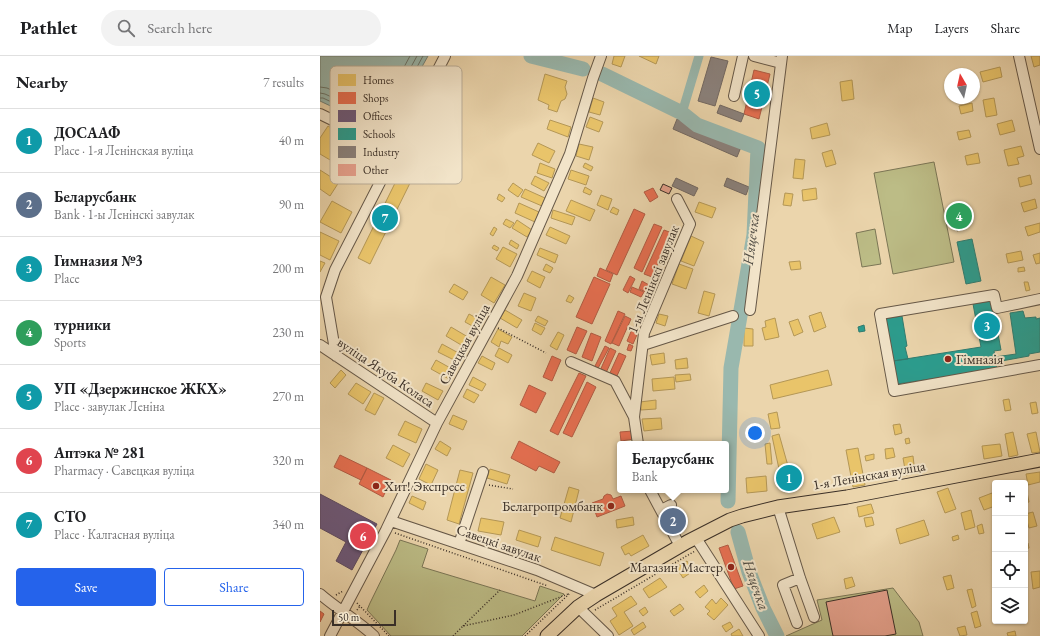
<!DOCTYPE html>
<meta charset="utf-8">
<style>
:root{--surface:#fff;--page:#f2f2f2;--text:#202124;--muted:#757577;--line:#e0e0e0;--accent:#2563eb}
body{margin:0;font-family:"EB Garamond",serif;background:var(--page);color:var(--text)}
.controls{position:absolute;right:12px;bottom:12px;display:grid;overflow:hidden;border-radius:4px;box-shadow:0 1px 3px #0004}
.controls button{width:36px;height:36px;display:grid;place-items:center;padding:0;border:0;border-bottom:1px solid var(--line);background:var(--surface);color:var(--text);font:20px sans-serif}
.compass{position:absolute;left:624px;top:12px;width:36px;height:36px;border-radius:50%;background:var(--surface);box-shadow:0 1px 3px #0004;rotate:351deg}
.scale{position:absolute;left:12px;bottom:10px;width:64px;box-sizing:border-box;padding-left:4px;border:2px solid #3a2f27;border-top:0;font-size:11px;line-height:14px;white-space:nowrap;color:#3a2f27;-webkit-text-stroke:3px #f2e4c9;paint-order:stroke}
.you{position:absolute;left:435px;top:377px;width:14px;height:14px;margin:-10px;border:3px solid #fff;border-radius:50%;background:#1a73e8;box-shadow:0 0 0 6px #1a73e833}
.badge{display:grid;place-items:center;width:26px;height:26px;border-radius:50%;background:var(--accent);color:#fff;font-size:13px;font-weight:700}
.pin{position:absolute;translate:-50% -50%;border:2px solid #fff;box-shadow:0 1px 4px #0006}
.popup{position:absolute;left:297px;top:385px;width:112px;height:52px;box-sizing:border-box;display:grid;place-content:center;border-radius:4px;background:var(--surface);filter:drop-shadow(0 1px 3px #0005);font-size:13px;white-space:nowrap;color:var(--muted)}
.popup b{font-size:15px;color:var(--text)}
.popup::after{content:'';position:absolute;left:50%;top:100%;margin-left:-8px;border:8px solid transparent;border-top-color:var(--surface)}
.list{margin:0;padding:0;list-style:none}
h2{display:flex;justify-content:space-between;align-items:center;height:52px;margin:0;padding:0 16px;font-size:17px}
h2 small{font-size:13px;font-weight:400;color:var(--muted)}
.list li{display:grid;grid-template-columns:26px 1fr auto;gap:12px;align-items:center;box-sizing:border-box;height:64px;padding:0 16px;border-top:1px solid var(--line)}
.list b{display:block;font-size:15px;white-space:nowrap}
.list p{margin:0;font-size:13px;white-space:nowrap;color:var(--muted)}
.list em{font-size:13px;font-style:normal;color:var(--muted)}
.actions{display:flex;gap:8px;padding:12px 16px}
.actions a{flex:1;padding:9px 0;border:1px solid var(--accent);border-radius:4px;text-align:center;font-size:14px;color:var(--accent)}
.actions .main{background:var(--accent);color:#fff}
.icon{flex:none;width:22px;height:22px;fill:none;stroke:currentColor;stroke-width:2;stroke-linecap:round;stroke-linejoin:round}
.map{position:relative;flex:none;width:720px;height:580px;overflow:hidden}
header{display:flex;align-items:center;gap:24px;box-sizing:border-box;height:56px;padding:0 20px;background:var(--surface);border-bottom:1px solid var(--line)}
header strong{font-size:19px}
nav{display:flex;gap:22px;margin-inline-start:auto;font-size:14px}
.search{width:280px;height:36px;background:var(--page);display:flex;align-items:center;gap:10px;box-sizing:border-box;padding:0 14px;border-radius:22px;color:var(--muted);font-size:15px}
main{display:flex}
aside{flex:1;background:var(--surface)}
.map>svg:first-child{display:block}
.green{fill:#bcbc86;stroke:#7b7656}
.water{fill:#99b8ae;stroke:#738178}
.homes{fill:#e9c46a;stroke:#b49756}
.shops{fill:#e76f51;stroke:#b35c44}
.offices{fill:#6d597a;stroke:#5e4c61}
.schools{fill:#2a9d8f;stroke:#2f7c70}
.industry{fill:#8a817c;stroke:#726862}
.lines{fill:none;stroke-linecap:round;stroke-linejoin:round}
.shore{stroke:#6a746a;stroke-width:1}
.canal{stroke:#99b8ae;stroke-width:9}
.river{stroke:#99b8ae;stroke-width:15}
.building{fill:#e6a18d;stroke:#3a2f27}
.minor-casing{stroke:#665848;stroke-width:12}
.major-casing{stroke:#3a2f27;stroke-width:15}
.path{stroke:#3a2f27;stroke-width:1.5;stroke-dasharray:1 2;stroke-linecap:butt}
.minor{stroke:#f2e4c9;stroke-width:10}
.major{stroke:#ebd5ac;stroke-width:13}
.poi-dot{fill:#8f2418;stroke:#f2e4c9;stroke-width:1.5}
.labels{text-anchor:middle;stroke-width:4;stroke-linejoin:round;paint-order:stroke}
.street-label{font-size:14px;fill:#3a2f27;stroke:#f2e4c9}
.poi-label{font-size:14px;fill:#3a2f27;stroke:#f2e4c9;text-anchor:start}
.water-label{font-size:15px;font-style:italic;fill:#4d4a42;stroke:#f2e4c9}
.key{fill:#f2e4c9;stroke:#bbae98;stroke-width:1}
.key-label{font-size:11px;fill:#3a2f27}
</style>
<header>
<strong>Pathlet</strong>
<div class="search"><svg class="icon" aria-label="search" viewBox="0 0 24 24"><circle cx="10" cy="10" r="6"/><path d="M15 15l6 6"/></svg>Search here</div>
<nav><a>Map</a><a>Layers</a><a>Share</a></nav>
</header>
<main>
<aside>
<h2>Nearby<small>7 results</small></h2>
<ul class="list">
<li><span class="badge" style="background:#0f9aa8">1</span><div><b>ДОСААФ</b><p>Place · 1-я Ленінская вуліца</p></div><em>40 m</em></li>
<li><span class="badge" style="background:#5c6f8a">2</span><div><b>Беларусбанк</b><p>Bank · 1-ы Ленінскі завулак</p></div><em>90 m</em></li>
<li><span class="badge" style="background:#0f9aa8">3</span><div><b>Гимназия №3</b><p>Place</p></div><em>200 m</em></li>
<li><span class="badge" style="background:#2e9e5b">4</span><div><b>турники</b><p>Sports</p></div><em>230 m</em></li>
<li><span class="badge" style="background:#0f9aa8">5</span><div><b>УП «Дзержинское ЖКХ»</b><p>Place · завулак Леніна</p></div><em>270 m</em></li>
<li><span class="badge" style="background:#e0444e">6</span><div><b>Аптэка № 281</b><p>Pharmacy · Савецкая вуліца</p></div><em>320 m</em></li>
<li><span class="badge" style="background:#0f9aa8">7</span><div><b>СТО</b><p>Place · Калгасная вуліца</p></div><em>340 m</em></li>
</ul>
<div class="actions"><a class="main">Save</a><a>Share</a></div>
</aside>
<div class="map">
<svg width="720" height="580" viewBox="0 0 720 580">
<rect width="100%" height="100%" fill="#ebd5ac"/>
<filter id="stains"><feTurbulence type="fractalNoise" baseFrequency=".005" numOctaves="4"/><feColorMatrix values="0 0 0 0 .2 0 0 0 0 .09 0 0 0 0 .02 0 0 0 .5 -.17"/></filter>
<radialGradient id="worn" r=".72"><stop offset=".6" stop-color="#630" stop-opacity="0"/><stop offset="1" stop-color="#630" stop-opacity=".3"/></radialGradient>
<path class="green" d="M614 106 634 206 573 218 554 117Z
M641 147 647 172 637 175 631 148Z
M555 173 561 208 542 211 536 177Z
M80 484 108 493 102 511 215 545 220 530 244 538 202 580H71L47 554 50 547 76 494Z
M573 532 599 566 603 580H466L502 564 497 544Z"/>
<path class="water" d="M0 0H108L81 48 67 61 38 63 0 45Z"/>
<path class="homes" d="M294 0H305L301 11 292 8Z
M319 0H339L336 8Z
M711 0H720V9L714 11Z
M680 11 682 21 663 26 660 16Z
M225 18 247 25 245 31 247 38 245 43 241 45 237 56 228 53 229 49 218 44Z
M532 24 534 43 522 45 520 26Z
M273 42 284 46 280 59 269 56Z
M674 42 677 59 666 61 663 44Z
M652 47 653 55 641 58 639 50Z
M270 61 283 66 279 76 266 71Z
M230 64 251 71 248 81 227 73Z
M692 64 695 75 680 79 677 68Z
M507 67 510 79 492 83 490 72Z
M8 70 60 101 54 110 42 104 34 118 0 98V82Z
M649 74 651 81 639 84 637 76Z
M218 87 235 95 229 107 212 99Z
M259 88 273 91 269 104 256 100Z
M701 90 704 100 697 102 699 108 688 110 684 94Z
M512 94 516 108 506 111 502 97Z
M658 97 660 107 647 109 645 100Z
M475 103 485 104 483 123 473 122Z
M220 107 235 113 232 122 217 117Z
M265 107 273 111 271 115 263 111Z
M0 114 19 126 10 140 0 133Z
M251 114 269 120 266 129 248 123Z
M81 115 93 121 50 208 38 202Z
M710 119 712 128 700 131 698 122Z
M215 120 229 127 224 135 211 128Z
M193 127 203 134 198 141 188 134Z
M265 131 272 135 270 139 263 136Z
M496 132 497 143 483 145 482 134Z
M205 133 225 142 222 150 201 141Z
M465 137 473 138 471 150 463 149Z
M179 138 185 142 182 146 177 143Z
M281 139 292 143 288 154 277 149Z
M715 143 717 152 704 156 701 147Z
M251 144 275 154 270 165 246 155Z
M12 145 32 156 21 177 0 166Z
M379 146 396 152 392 162 375 156Z
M199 147 219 156 215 166 195 157Z
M293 151 299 154 297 159 290 156Z
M233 154 255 161 252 169 231 162Z
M186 163 194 167 190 172 183 168Z
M197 164 212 174 207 181 192 172Z
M720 167V176L708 180 705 171Z
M174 171 177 173 173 180 170 178Z
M230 171 250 180 246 188 226 179Z
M0 176 19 185 10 204 0 199Z
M371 180 384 186 374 210 361 205Z
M191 184 199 189 197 193 189 188Z
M174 189 179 192 177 195 172 192Z
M183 191 197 198 190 211 176 203Z
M220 192 238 199 235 207 217 199Z
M701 195 703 204 688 207 686 198Z
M720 197V207L716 208 713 199Z
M0 205 5 207 0 216Z
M480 205 481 213 471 214 469 206Z
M226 208 233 212 230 217 223 214Z
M359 208 373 213 366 233 352 228Z
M704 211 705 215 698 216V212Z
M212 215 225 221 220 232 207 225Z
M171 221 185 229 174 247 161 239Z
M704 226H708L710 234 706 235Z
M134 228 148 236 143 244 129 236Z
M384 235 395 238 389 260 378 257Z
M204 237 216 242 211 255 198 250Z
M249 239 254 242 251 247 246 245Z
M185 254 202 264 197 272 180 262Z
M501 256 506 271 494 276 489 260Z
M149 258 162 265 158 273 145 266Z
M339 258 348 260 345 270 336 267Z
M218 260 228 265 225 270 215 265Z
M455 262 459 281 445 284 442 272 446 271 445 265Z
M478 263 483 276 474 280 469 266Z
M215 267 225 272 221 279 212 274Z
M131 271 153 284 148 293 126 280Z
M424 272 433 273V290H424Z
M178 273 192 281 188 288 181 285 179 291 171 286Z
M238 276 244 279 237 294 230 290Z
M122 288 144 300 140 307 118 296Z
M179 292 192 299 188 307 175 300Z
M344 297 345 307 332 309 330 299Z
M162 300 175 307 172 314 158 307Z
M367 302 368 312 356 313 355 304Z
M116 304 134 314 129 323 111 313Z
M21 314 26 319 15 332 10 327Z
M508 314 512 329 453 343 450 329Z
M370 318 371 324 356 326 355 319Z
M153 321 166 328 162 335 149 329Z
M354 321 355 333 333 335 332 323Z
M36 327 51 336 43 348 28 338Z
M106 327 123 335 118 344 102 335Z
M147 333 159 339 154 347 143 341Z
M54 337 64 342 55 359 45 354Z
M689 343 691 354 685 355 683 344Z
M336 344V353L321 354 320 346Z
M716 346 718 357 712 358 710 347Z
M457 356 460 372 451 373 448 358Z
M133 359 147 365 143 374 129 368Z
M341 362 342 373 324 375 322 363Z
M85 365 102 373 96 387 78 379Z
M580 368 582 377 575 379 573 369Z
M693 376 698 399 689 401 685 378Z
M716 376 720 396 712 397 707 378Z
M459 378 468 410 459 413 452 380Z
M589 382 590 387 586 388 585 383Z
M120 385 131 392 127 400 115 393Z
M450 387 452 408H447L445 388Z
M680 388 682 400 664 403 662 390Z
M73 389 90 398 83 411 66 402Z
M538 392 545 429 533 431 526 394Z
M573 392 575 401 566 403 565 393Z
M554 398V403L546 405 545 400Z
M593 400 595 417 586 419 583 402Z
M106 408 118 414 111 429 99 423Z
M170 413 190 419 187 428 167 422Z
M480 413 482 428 458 432 456 416Z
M140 414 153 417 139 468 127 464Z
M720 416V426L708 429 706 418Z
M446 420 447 435 427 437 426 422Z
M249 431 259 434 251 466 240 462Z
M705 431H706L709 446 705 447Z
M628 432 636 453 625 457 617 436Z
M672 437 675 444V450L664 454 659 442Z
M92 440 106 446 103 454 89 447Z
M551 448 554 457 539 461 537 451Z
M651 454 655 471 645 474 641 457Z
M713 456 717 470 709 472 705 458Z
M313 461 314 469 297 472 296 464Z
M514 461 520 476 497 483 492 468Z
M552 461 554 469 546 471 544 462Z
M161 462 184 466 181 479 158 475Z
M604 464 609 479 580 488 576 473Z
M662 468 664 477 659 478 657 470Z
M199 474 221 481 218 491 196 484Z
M323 479 329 490 311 500 309 497 305 499 301 491Z
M638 479 639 483 633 485 632 481Z
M235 481 284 497 280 510 231 494Z
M708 487 709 492 705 493V488Z
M367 505 373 515 363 522 356 511Z
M720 515V531L713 533 711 516Z
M631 519 634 532 627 534 623 521Z
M532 521 535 530 526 533 524 523Z
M340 522 347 531 329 542 323 533Z
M384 529 388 535 380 542 375 536Z
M652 533 656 550 652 552 647 534Z
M311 540 317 548 304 556 313 570 299 579 290 565 297 560 292 552Z
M401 542 408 549 394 564 387 558 390 555 385 551 392 543 396 548Z
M360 548 364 553 354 560 350 555Z
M325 551 328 556 323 560 319 555Z
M657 555 661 570 655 572 651 557Z
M323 566 326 571 314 579 311 574Z
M410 566 413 571 406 576 402 570Z
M645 570 647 579 640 580 637 572Z
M419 573 423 580H412L411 578Z
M695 575 696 580H688L687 577Z"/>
<path class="shops" d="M434 14 450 18 439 63 424 58Z
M333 132 338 141 330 146 324 136Z
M314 153 325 158 297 219 286 214Z
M334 168 342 171 322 216 314 212Z
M344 174 352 177 332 221 324 218Z
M280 212 293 218 290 226 277 220Z
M310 220 315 223 308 237 303 234Z
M274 221 290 228 272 268 256 261Z
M322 225 329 229 326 236 319 233Z
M312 231 324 236 321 241 310 236Z
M298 255 305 258 291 288 285 285Z
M305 260 311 263 299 290 292 287Z
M257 271 267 275 256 298 247 294Z
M313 271 319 274 313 288 307 285Z
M271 277 281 281 272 305 262 301Z
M309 288 313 290 311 295 307 294Z
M285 290 289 292 277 314 274 312Z
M290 292 296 295 285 319 279 317Z
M299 297 306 300 296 322 289 319Z
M232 300 241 304 232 325 223 321Z
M259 317 266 320 238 379 230 375Z
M267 326 276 331 252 381 243 377Z
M209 329 226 337 216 357 200 349Z
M313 375 314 383 301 385 300 376Z
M199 385 240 406 234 417 219 410 216 415 191 402Z
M20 399 47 412 41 424 14 411Z
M47 412 71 424 63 441 39 428Z
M287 438 291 439 293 443 301 440 305 450 277 461 272 447 283 443 284 440Z
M408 489 423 530 414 533 399 492Z
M0 555 4 558 0 566Z"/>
<path class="offices" d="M0 438 57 468 32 514 16 505 26 486 0 472Z"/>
<path class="schools" d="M652 183 661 225 646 228 637 186Z
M672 245 681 294 674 295 677 313 577 328 573 305 661 291 653 248Z
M703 255 705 262 716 261V263L720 262V296L709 298V300L676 306 675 301 696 298 690 257Z
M582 260 587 290 585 291 588 303 573 305 564 263Z
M544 269 545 275 539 276 538 271Z"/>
<path class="industry" d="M391 1 408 5 395 50 378 45Z
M400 49 424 58 421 66 397 57Z
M357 63 421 91 417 101 353 73Z
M356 122 378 132 374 140 352 130Z
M407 122 429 131 426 139 404 130Z"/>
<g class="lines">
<path class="shore" d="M0 31 7 32 41 48 61 46 69 39 90 0
M0 37 5 38 40 54 63 52 74 42 97 0
M0 42H3L39 59 65 57 78 46 103 0"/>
<path class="canal" d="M362 57 379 0"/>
<path class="river" d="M211 0 263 13
M282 18 362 57 377 69 438 92 434 179 411 312 408 445
M418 476 429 516 443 552 457 580"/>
</g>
<path class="building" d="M343 128 352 132 349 138 340 134Z
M567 534 576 578 565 580H513L506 546Z"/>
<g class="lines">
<g class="minor-casing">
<path id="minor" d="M434 0 461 7
M699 0 720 93
M414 40 423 0
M0 58 76 95
M720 243 677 252 674 239 560 258 574 335 720 309
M430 254 462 0
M0 289 117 367
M323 289 413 260
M16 300 6 241 15 214 125 0
M251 306 295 325 314 361
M318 388 314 361 324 277 370 168 357 143
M330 434 360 490
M458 451 480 522 494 561
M341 454 351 449
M71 465 217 514 276 539
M376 482 439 580
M139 488 163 416
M0 538C17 553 37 564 54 580
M258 551 288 580
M477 567 463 529 480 522
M10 580 66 474 117 367 197 220 250 98 273 22 281 0"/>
</g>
<g class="major-casing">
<path id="major" d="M227 580 258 551 276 539 367 486 410 464 422 460 458 451 527 441 720 404"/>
</g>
<path class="path" d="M178 272 226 297
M169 429 193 433
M75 477 228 530
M16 539 23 535
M37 547 69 580
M37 554 40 550
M275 554 375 495
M143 570 180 534
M133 580 143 570 194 559 248 538
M205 580 250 537"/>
<use href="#minor" class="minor"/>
<use href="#major" class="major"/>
</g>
<g class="poi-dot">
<circle cx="628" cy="303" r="4"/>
<circle cx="56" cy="430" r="4"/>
<circle cx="291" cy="450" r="4"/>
<circle cx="411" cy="511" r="4"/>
</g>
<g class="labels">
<g class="street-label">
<text transform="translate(333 223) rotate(-68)" y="5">1-ы Ленінскі завулак</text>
<text transform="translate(144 288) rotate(-61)" y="5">Савецкая вуліца</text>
<text transform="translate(66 316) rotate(34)" y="5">вуліца Якуба Коласа</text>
<text transform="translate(549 419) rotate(-10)" y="5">1-я Ленінская вуліца</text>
<text transform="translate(179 487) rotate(19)" y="5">Савецкі завулак</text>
</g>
<g class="poi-label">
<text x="636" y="308">Гімназія</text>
<text x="64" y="435">Хит! Экспресс</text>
<text x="283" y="455" text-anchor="end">Белагропромбанк</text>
<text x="403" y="516" text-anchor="end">Магазин Мастер</text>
</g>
<g class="water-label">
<text transform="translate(431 183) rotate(-83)" y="5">Няцечка</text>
<text transform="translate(436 529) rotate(71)" y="5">Няцечка</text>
</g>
</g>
<rect x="10" y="10" width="132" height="118" rx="6" class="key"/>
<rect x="18" y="18" width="18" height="12" fill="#e9c46a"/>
<rect x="18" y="36" width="18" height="12" fill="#e76f51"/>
<rect x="18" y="54" width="18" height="12" fill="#6d597a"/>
<rect x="18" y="72" width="18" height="12" fill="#2a9d8f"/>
<rect x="18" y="90" width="18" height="12" fill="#8a817c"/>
<rect x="18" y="108" width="18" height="12" fill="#e6a18d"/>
<g class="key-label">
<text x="43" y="28">Homes</text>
<text x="43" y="46">Shops</text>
<text x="43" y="64">Offices</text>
<text x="43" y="82">Schools</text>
<text x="43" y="100">Industry</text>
<text x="43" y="118">Other</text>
</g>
<rect width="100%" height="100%" filter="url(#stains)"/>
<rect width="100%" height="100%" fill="url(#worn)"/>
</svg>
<div class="controls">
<button>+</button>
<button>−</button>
<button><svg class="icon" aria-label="locate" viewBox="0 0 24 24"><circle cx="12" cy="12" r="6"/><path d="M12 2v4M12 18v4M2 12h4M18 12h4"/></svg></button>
<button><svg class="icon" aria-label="layers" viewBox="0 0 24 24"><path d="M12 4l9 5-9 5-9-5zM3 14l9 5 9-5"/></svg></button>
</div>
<svg class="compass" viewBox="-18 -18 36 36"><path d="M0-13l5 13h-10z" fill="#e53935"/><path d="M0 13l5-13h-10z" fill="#757577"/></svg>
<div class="scale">50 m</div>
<div class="you"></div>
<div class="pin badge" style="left:469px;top:422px;background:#0f9aa8">1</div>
<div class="pin badge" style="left:353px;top:465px;background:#5c6f8a">2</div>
<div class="popup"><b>Беларусбанк</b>Bank</div>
<div class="pin badge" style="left:667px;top:270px;background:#0f9aa8">3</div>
<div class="pin badge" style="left:639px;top:160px;background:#2e9e5b">4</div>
<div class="pin badge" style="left:437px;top:38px;background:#0f9aa8">5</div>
<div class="pin badge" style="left:43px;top:480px;background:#e0444e">6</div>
<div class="pin badge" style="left:65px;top:162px;background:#0f9aa8">7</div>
</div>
</main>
